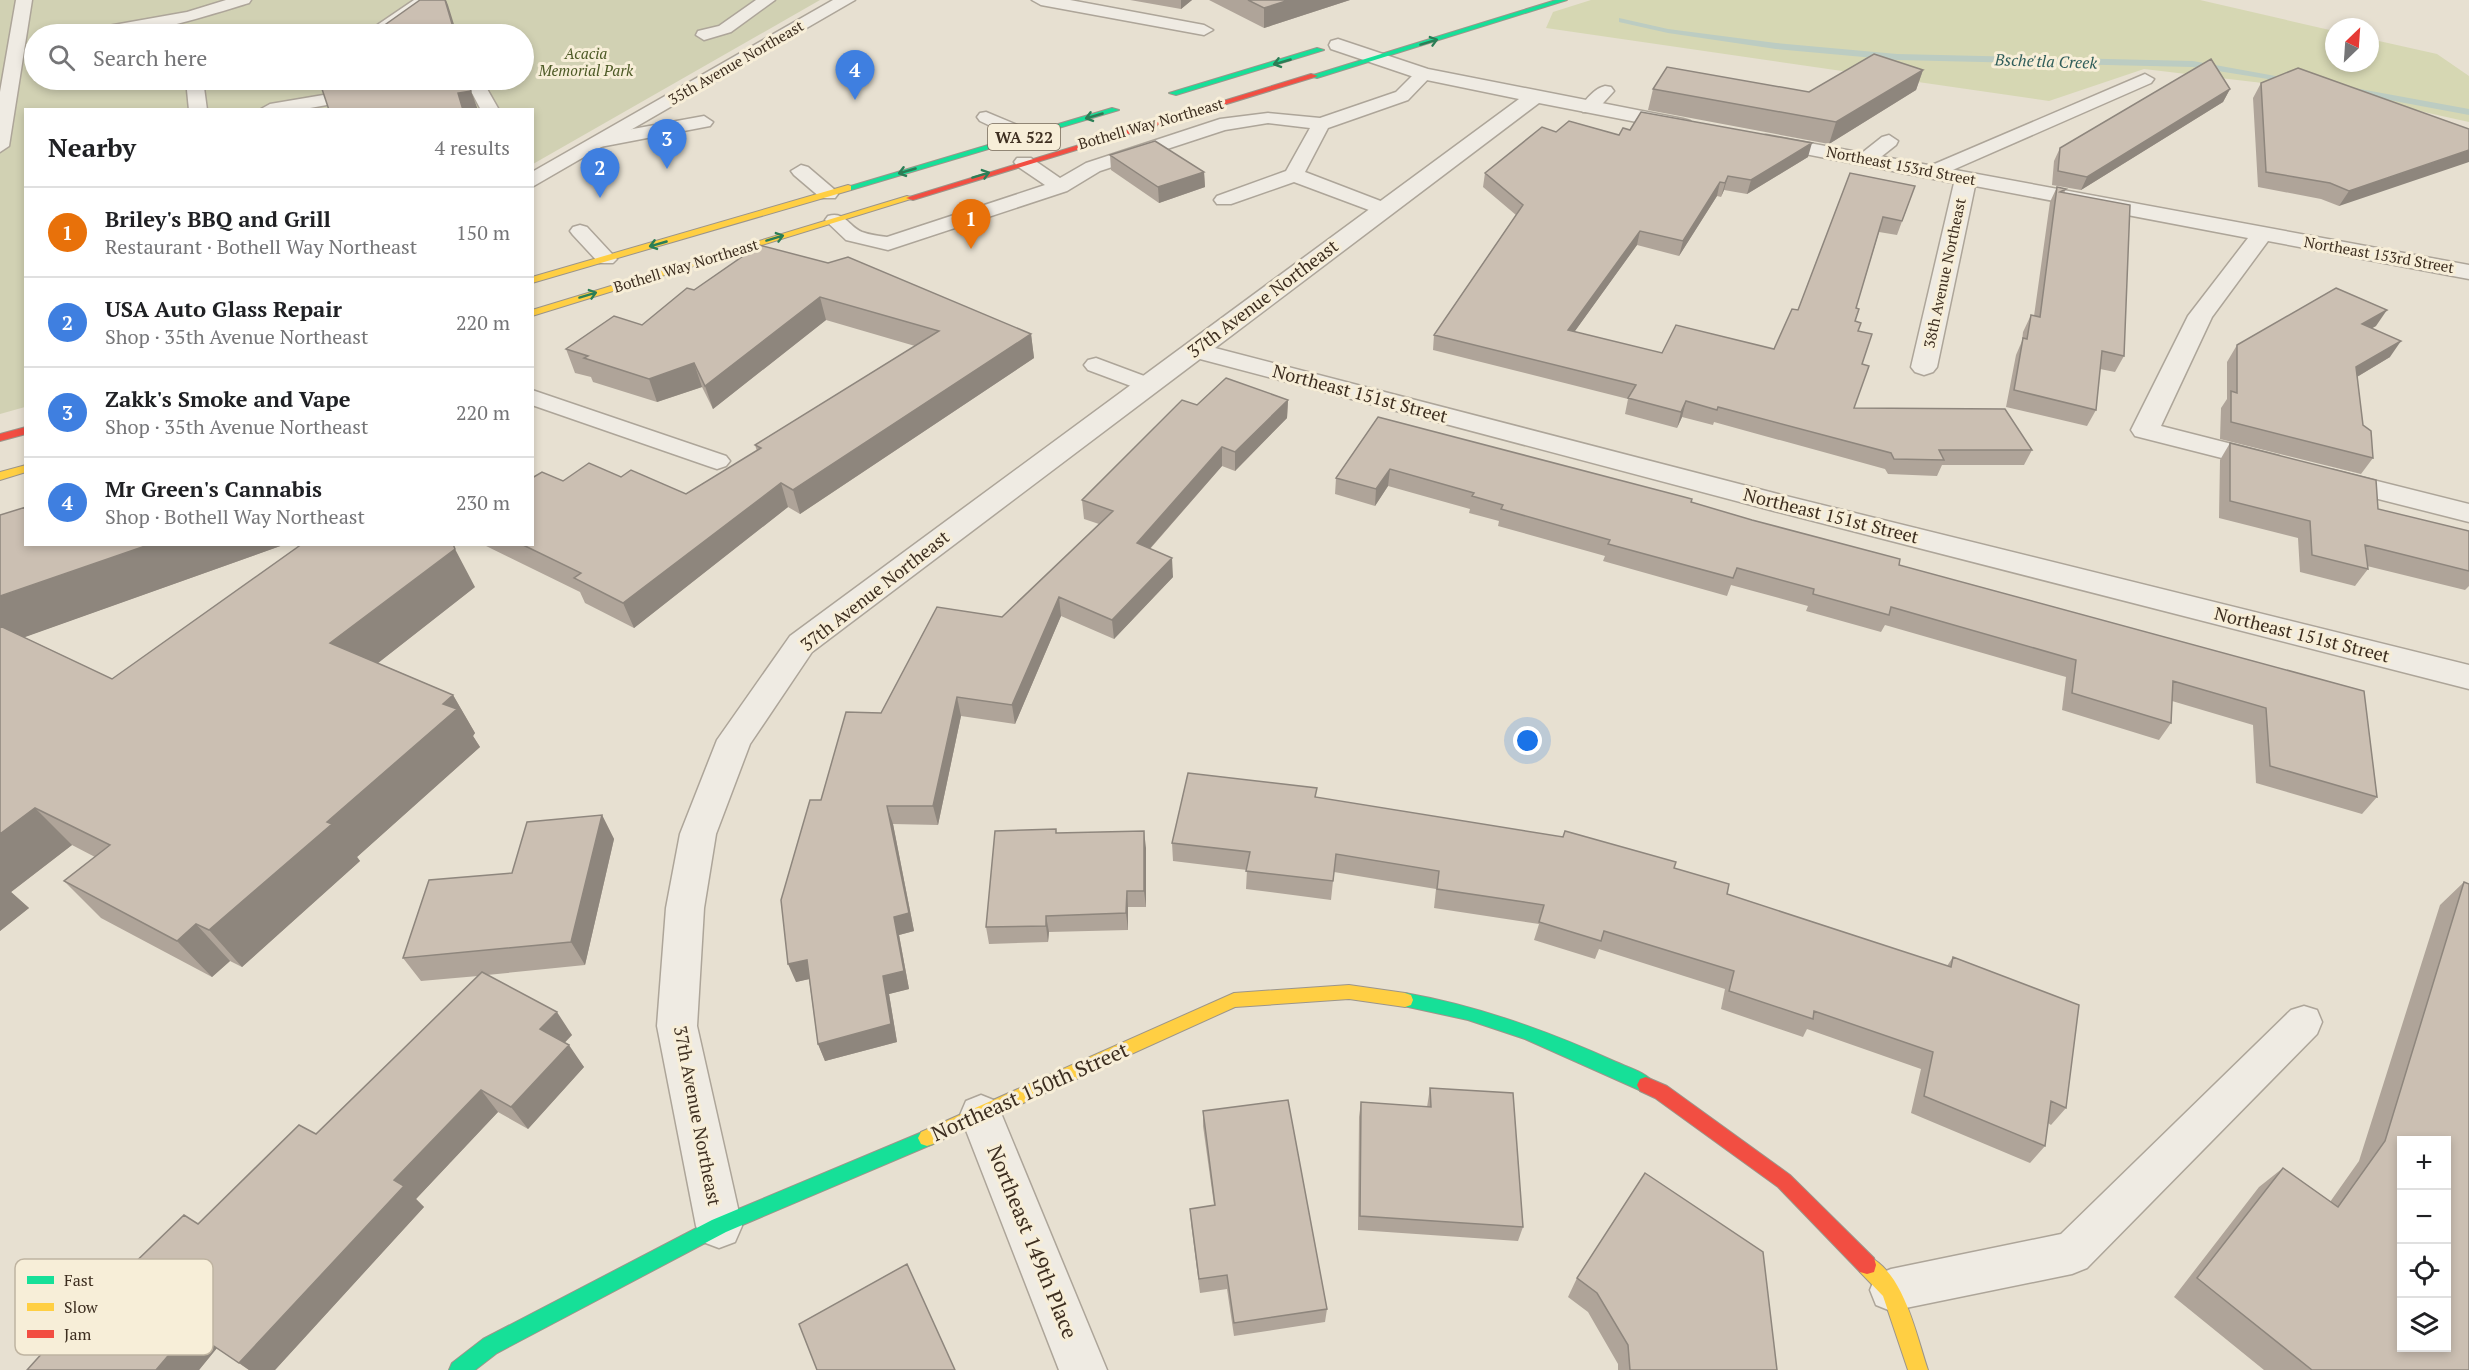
<!DOCTYPE html>
<meta charset="utf-8">
<style>
:root{--surface:#fff;--page:#f2f2f2;--text:#202124;--muted:#757577;--line:#e0e0e0;--accent:#0f766e}
body{margin:0;font-family:"PT Serif",serif;background:var(--page);color:var(--text)}
.controls{position:absolute;right:18px;bottom:18px;display:grid;overflow:hidden;border-radius:0px;box-shadow:0 3px 9px #0003}
.controls button{width:54px;height:54px;display:grid;place-items:center;padding:0;border:0;border-bottom:2px solid var(--line);background:var(--surface);color:var(--text);font:30px sans-serif}
.compass{position:absolute;left:2325px;top:18px;width:54px;height:54px;border-radius:50%;background:var(--surface);box-shadow:0 3px 9px #0003;rotate:25deg}
.you{position:absolute;left:1528px;top:741px;width:21px;height:21px;margin:-15px;border:4px solid #fff;border-radius:50%;background:#1a73e8;box-shadow:0 0 0 9px #1a73e833}
.badge{display:grid;place-items:center;width:39px;height:39px;border-radius:50%;background:var(--accent);color:#fff;font-size:20px;font-weight:700}
.pin{position:absolute;translate:-50% -50px;filter:drop-shadow(0 2px 3px #0008)}
.pin::after{content:'';position:absolute;top:32px;width:21px;height:18px;background:inherit;clip-path:polygon(0 0,100% 0,50% 100%)}
.list{margin:0;padding:0;list-style:none}
h2{display:flex;justify-content:space-between;align-items:center;height:78px;margin:0;padding:0 24px;font-size:26px}
h2 small{font-size:20px;font-weight:400;color:var(--muted)}
.list li{display:grid;grid-template-columns:39px 1fr auto;gap:18px;align-items:center;box-sizing:border-box;height:90px;padding:0 24px;border-top:2px solid var(--line)}
.list b{display:block;font-size:22px;white-space:nowrap}
.list p{margin:0;font-size:20px;white-space:nowrap;color:var(--muted)}
.list em{font-size:20px;font-style:normal;color:var(--muted)}
.icon{flex:none;width:33px;height:33px;fill:none;stroke:currentColor;stroke-width:2;stroke-linecap:round;stroke-linejoin:round}
.map{position:relative;flex:none;width:2469px;height:1370px;overflow:hidden}
.search{position:absolute;background:var(--surface);box-shadow:0 3px 9px #0003;left:24px;top:24px;width:510px;height:66px;display:flex;align-items:center;gap:15px;box-sizing:border-box;padding:0 21px;border-radius:33px;color:var(--muted);font-size:22px}
.panel{position:absolute;background:var(--surface);box-shadow:0 3px 9px #0003;left:24px;top:108px;width:510px;height:438px;border-radius:0px}
.map>svg:first-child{display:block}
.green{fill:#d6d7b3}
.cemetery{fill:#d1d1b3;fill-rule:evenodd}
.lines{fill:none;stroke-linecap:round;stroke-linejoin:round}
.stream{fill:#bcccc2;fill-rule:evenodd}
.lane-casing{stroke:#ada599;stroke-width:3}
.street-casing{stroke:#ada599;stroke-width:3}
.fast-casing{stroke:#9c958a;stroke-width:2}
.slow-casing{stroke:#9c958a;stroke-width:2}
.jam-casing{stroke:#9c958a;stroke-width:2}
.lane{fill:#efebe3;fill-rule:evenodd}
.street{fill:#efebe3;fill-rule:evenodd}
.fast{fill:#16e098;fill-rule:evenodd}
.slow{fill:#ffcf43;fill-rule:evenodd}
.jam{fill:#f24e42;fill-rule:evenodd}
.wall{fill:#afa499}
.shaded-wall{fill:#8e867d}
.building{fill:#cbbfb2;stroke:#8e867d;stroke-width:1.5;fill-rule:evenodd}
.oneway{stroke:#2b7e56}
.labels{text-anchor:middle;stroke-width:6;stroke-linejoin:round;paint-order:stroke}
.far-park-label{font-size:15px;font-style:italic;fill:#4d5a26;stroke:#f7eed8}
.far-street-label{font-size:15px;fill:#3d2e20;stroke:#f7eed8}
.far-water-label{font-size:16px;font-style:italic;fill:#2f5d5a;stroke:#f7eed8}
.shield{fill:#f7eed8;stroke:#756857;stroke-width:1.5}
.shield-label{font-size:16px;font-weight:bold;fill:#3d2e20}
.street-label{font-size:18px;fill:#3d2e20;stroke:#f7eed8}
.near-street-label{font-size:21px;fill:#3d2e20;stroke:#f7eed8}
.key{fill:#f7eed8;stroke:#bfb4a1;stroke-width:1.5}
.key-label{font-size:16px;fill:#3d2e20}
</style>
<div class="map">
<svg width="2469" height="1370" viewBox="0 0 2469 1370">
<rect width="100%" height="100%" fill="#e7e0d1"/>
<path class="green" d="M1591 0H2200L2334 31V63H2370V39L2437 54 2469 76V122L2329 91 2144 69 2049 101 1546 28 1553 12Z"/>
<path class="cemetery" d="M0 0H820L533 164 532 110H26L25 407 0 414ZM34 34H524V80H34Z"/>
<g class="lines">
<path class="stream" d="M1619 18 1668 29 1776 43 1897 54 2193 61 2297 80 2293 83 2193 67 1897 60 1776 49 1668 33 1619 22Z
M2349 87 2469 109V115L2346 92V88Z"/>
<g class="lane-casing">
<path id="lane" d="M16 0H32L9 146 0 152V92Z
M226 0H251L249 3C199 18 135 40 83 34L91 29 187 12Z
M414 0H433L382 34H364Z
M756 0H775L731 32 704 40 696 35 698 31 719 26Z
M1424 69 1433 74 1408 100 1328 128 1305 172 1391 205 1394 209 1391 213H1377L1294 182 1231 204H1217L1214 200 1217 196 1286 171 1310 128 1268 123 1225 130 1100 171 1067 191 888 250 846 240 825 220 828 216C845 211 848 226 862 232 870 235 879 236 887 237L1045 185 1017 166 1014 162 1017 158H1031L1060 178 1086 163 1220 119 1268 113 1320 118 1396 92 1418 70Z
M2145 74 2154 79 2151 83 1939 176 1932 178 1922 172 1925 168Z
M186 80H203L207 110H189Z
M465 80H482L499 110H481Z
M1605 86 1611 87 1614 91 1595 112H1583L1580 108C1586 99 1595 88 1605 86Z
M365 88 371 89 374 93 371 97 299 110 261 109 270 104Z
M986 112 1034 132 1036 136 1027 142 1020 140 980 121 977 117 980 113Z
M704 116 713 122 710 126 600 147 591 141 600 135Z
M1889 135 1898 141 1896 145 1872 164H1858L1855 160 1858 156 1882 137Z
M801 165 808 167 835 190 838 194 835 198H821L794 175 791 171Z
M580 225 587 227 613 255 617 259 613 263H599L573 235 570 231 573 227Z
M1096 358 1155 380 1159 385 1155 390 1147 392 1088 370 1084 365 1088 360Z
M532 390 726 456 730 461 726 466 717 469 708 466 532 405Z
M2304 1006 2317 1010 2322 1022 2317 1034 2087 1268 2072 1274 1891 1311 1876 1305 1870 1290 1876 1275 1891 1269 2061 1234 2291 1010Z"/>
</g>
<g class="street-casing">
<path id="street" d="M833 0H855L532 187V172Z
M1032 0H1070L1204 25 1213 30 1204 35 1041 5Z
M1338 39 1428 69 1683 119 1690 121 1693 125 1690 129 1683 131 1539 103 1215 348 1774 493 2469 665V689L1774 511 1200 359 812 652 750 744 716 834 704 908 697 1026 742 1226 735 1242 719 1248 703 1242 696 1226 657 1026 666 908 680 834 717 740 790 636 1519 99 1417 78 1331 49 1329 45 1331 41Z
M1766 135 2469 265V279L2268 241 2212 317 2161 426 2279 456 2283 462 2279 468 2269 470 2135 436 2131 430 2188 316 2248 238 1975 186 1937 367 1933 372 1924 375 1915 372 1911 367 1954 183 1759 145 1756 141 1759 137Z
M2333 470 2469 504V522L2323 485 2319 479 2323 473Z
M981 1095 996 1101 1107 1370H1059L960 1115 966 1101Z"/>
</g>
<g class="fast-casing">
<path id="fast" d="M1556 0H1567L1317 78 1310 76Z
M1317 48 1324 50 1176 95 1169 93Z
M1112 108 1119 110 851 190 844 188Z
M1405 993C1479 1006 1548 1031 1616 1062 1627 1067 1649 1073 1655 1085L1652 1091 1646 1093 1525 1039 1468 1020 1399 1005 1397 1000 1399 995Z
M927 1130 933 1132 936 1138 933 1144 726 1232 497 1353 475 1370H449L452 1363 483 1339 712 1220Z"/>
</g>
<g class="slow-casing">
<path id="slow" d="M848 185 851 186V190L532 283V277Z
M907 196 914 198 532 316V310Z
M26 465V472L0 480V472Z
M1349 985 1405 993 1411 995 1413 1000 1411 1005 1405 1007 1349 999 1235 1007 933 1144 927 1146 921 1144 918 1138 921 1132 1234 993Z
M1867 1256C1904 1271 1916 1335 1928 1370H1908L1883 1296 1860 1272 1858 1265 1860 1258Z"/>
</g>
<g class="jam-casing">
<path id="jam" d="M1311 74 1318 76 913 200 906 198Z
M26 427V434L0 441V434Z
M1646 1077 1667 1086 1790 1175 1874 1258 1876 1265 1874 1272 1867 1274 1860 1272 1778 1187 1655 1098 1640 1091 1637 1085 1640 1079Z"/>
</g>
<use href="#lane" class="lane"/>
<use href="#street" class="street"/>
<use href="#fast" class="fast"/>
<use href="#slow" class="slow"/>
<use href="#jam" class="jam"/>
</g>
<path class="wall" d="M1130 0H1192L1181 9Z
M1209 0H1350L1264 28Z
M1923 70 1916 90 1829 144 1648 110 1653 89 1809 92Z
M2261 83 2469 129 2339 206 2321 199 2258 187 2253 98Z
M2230 89 2223 102 2081 190 2052 185 2054 161 2060 148Z
M1556 132 1619 135 1808 157 1747 194 1724 190 1721 197 1717 196 1679 256 1637 245 1574 332 1662 353 1774 349 1798 310 1850 173 1915 186 1897 235 1879 232 1856 308 1855 321 1858 331 1862 364 1854 408 2032 450 2024 465H1942L1937 476 1888 474 1885 469 1714 422 1713 425 1682 417 1677 428 1625 414 1628 399 1433 350 1434 335 1516 215 1483 187 1485 173Z
M1110 155 1204 172 1205 187 1159 203 1111 170Z
M2057 187 2066 189 2064 193 2124 356 2115 372 2100 369 2096 410 2087 426 2006 407 2016 355 2022 341 2023 332 2031 315 2034 316 2050 202Z
M759 245 1031 334 1034 358 800 514 788 507 634 628 585 603 580 592 482 544H532L563 481 621 477 686 494 757 451 755 445 915 346 826 320 713 409 702 387 657 402 593 382 591 377 575 373 566 349 642 325 694 290Z
M2376 326 2372 328 2390 357 2357 377 2363 425 2373 458 2361 474 2220 439 2221 408 2227 399V362L2237 345Z
M1288 400 1287 418 1235 471 1222 466 1150 549 1173 577 1114 639 1061 616 1015 724 961 716 938 825 893 824 914 931 899 935 909 989 889 994 897 1042 825 1061 818 1044 809 979 796 982 821 800 881 713 1002 617 1099 524 1084 519 1082 500 1197 405Z
M1378 417 1691 502 1899 565 2364 691 2377 797 2362 814 2256 783 2253 725 2172 701 2171 723 2159 740 2062 710 2066 677 1885 625 1881 632 1806 611 1808 606 1731 585 1727 596 1603 561 1605 556 1498 526 1499 521 1469 513 1470 509 1388 486 1375 506 1335 494 1336 478Z
M2230 443 2378 509 2469 571V586L2465 590 2367 566 2368 569 2355 586 2300 572 2298 538 2219 518 2220 460Z
M26 544H286L24 637 112 679 475 587 378 663 453 695 475 733 473 736 480 747 357 857 360 861 242 967 230 961 212 977 101 918 64 881 95 857 72 845 11 892 29 908 0 931Z
M1316 797 1674 868 1727 894 1947 966 1953 957 2066 1108 2051 1125 2048 1123 2045 1146 2030 1163 1911 1113 1921 1069 1807 1029 1803 1037 1721 1009 1725 989 1599 949 1595 959 1534 940 1539 924 1434 908 1436 889 1334 872 1331 900 1246 889 1247 870 1173 861 1172 843Z
M602 815 614 839 585 965 487 975 572 1035 564 1042 584 1067 528 1129 498 1112 416 1199 424 1207 275 1370H249L217 1348 199 1370H27L85 1311 316 1134 478 976 421 981 403 958 512 873Z
M1057 833 1146 848V907H1128V930L1049 932 1048 942 989 944 986 927Z
M2464 882 2469 1370H2264L2174 1297 2259 1187 2283 1168 2330 1202 2359 1161 2440 905Z
M1430 1088 1523 1227 1518 1241 1358 1230 1359 1117 1361 1102 1427 1107Z
M1203 1111 1327 1309 1325 1322 1234 1336 1227 1289 1200 1293 1191 1223 1190 1209 1214 1205 1203 1126Z
M1577 1278 1777 1370H1618V1364L1588 1312 1568 1297Z"/>
<path class="shaded-wall" d="M445 0H446L448 5 457 34H455Z
M1181 0H1192L1181 9Z
M1289 0H1350L1264 28V8Z
M1923 70 1916 90 1829 144 1836 122Z
M326 80H409L331 92Z
M2230 89 2223 102 2081 190 2087 177Z
M471 91 478 110H463L458 93Z
M1812 143 1808 157 1747 194 1751 180Z
M2469 150V162L2339 206 2349 191Z
M1204 172 1205 187 1159 203 1158 187Z
M1728 176 1724 190 1721 197 1725 183Z
M1720 182 1717 196 1679 256 1683 241Z
M1640 231 1637 245 1565 345 1568 330Z
M820 297 826 320 713 409 705 386Z
M2387 310 2376 326 2351 340 2362 324Z
M1031 334 1034 358 800 514 793 490Z
M2401 341 2390 357 2345 384 2356 367Z
M694 363 702 387 657 402 649 379Z
M1288 400 1287 418 1235 471V452Z
M1686 401 1682 417 1677 428 1681 412Z
M1222 447V466L1138 562 1137 543Z
M1390 469 1388 486 1375 506 1376 489Z
M781 483 788 507 634 628 623 603Z
M151 544H286L0 646V596Z
M455 549 475 587 355 681 330 643Z
M1172 558 1173 577 1114 639 1112 620Z
M1059 597 1061 616 1015 724 1012 705Z
M453 695 475 733 473 736 480 747 357 857 360 861 242 967 209 930 327 822 443 704Z
M957 697 961 716 938 825 933 806Z
M887 806 893 824 914 931 899 935 909 989 889 994 897 1042 825 1061 818 1044 883 976 894 917Z
M35 808 72 845 11 892 29 908 0 931V834Z
M602 815 614 839 585 965 571 942Z
M1144 831 1146 848V907L1144 891Z
M1127 891 1128 907V930L1126 913Z
M1046 916 1049 932 1048 942 1046 926Z
M196 924 230 961 212 977 177 941Z
M807 960 814 978 796 982 788 964Z
M557 1012 572 1035 556 1052 540 1029Z
M569 1045 584 1067 528 1129 511 1107Z
M481 1090 498 1112 416 1199 424 1207 275 1370H249L239 1363 394 1180Z
M190 1330 217 1348 199 1370H156Z"/>
<path class="building" d="M420 0H445L455 34H372Z
M1248 0H1289L1264 8Z
M1874 54 1923 70 1836 122 1653 89 1667 67 1809 92Z
M2211 59 2230 89 2087 177 2058 171 2060 148Z
M2298 68 2469 129V150L2349 191 2330 183 2266 172 2261 83Z
M362 80H465L471 91 458 93 463 110H329L321 86Z
M1641 112 1812 143 1751 180 1728 176 1725 183 1720 182 1683 241 1640 231 1568 330 1662 353 1676 325 1774 349 1792 309 1798 310 1850 173 1915 186 1902 221 1883 217 1856 308 1859 309 1855 321 1861 323 1858 331 1872 334 1862 364 1869 366 1854 408 2005 409 2032 450H1939L1944 460 1894 459 1891 453 1718 407 1717 410 1686 401 1681 412 1628 398 1636 385 1434 335 1523 205 1485 173 1542 127 1556 132 1569 121 1619 135 1623 128 1630 130Z
M1155 141 1204 172 1158 187 1110 155Z
M2057 187 2066 189 2060 192 2130 205 2124 356 2102 351 2096 410 2014 390 2023 338 2027 339 2031 315 2040 317Z
M759 245 828 263 848 257 1031 334 793 490 781 483 623 603 574 578 581 573 521 544H532V478L542 472 563 481 589 463 621 477 631 470 686 494 761 448 755 445 939 331 820 297 705 386 694 363 649 379 584 358 588 356 566 349 614 316 642 325 687 288 694 290Z
M2336 288 2387 310 2362 324 2401 341 2356 367 2363 425 2371 431 2373 458 2231 422V391L2237 393V345Z
M1226 378 1288 400 1235 452 1222 447 1137 543 1172 558 1112 620 1059 597 1012 705 957 697 933 806H887L909 913 894 917 904 971 883 976 891 1024 818 1044 807 960 788 964 781 900 810 800H821L846 712 881 713 937 607 1002 617 1113 511 1082 500 1182 400 1197 405Z
M1378 417 1692 499 1691 502 1752 520 1900 559 1899 565 2364 691 2377 797 2270 766 2266 708 2173 681 2171 723 2072 693 2076 660 1891 607 1889 615 1813 594 1814 589 1737 568 1733 578 1608 544 1610 540 1501 509 1503 505 1472 496 1474 493 1390 469 1376 489 1336 478Z
M2230 443 2376 480 2378 509 2469 531V571L2365 545 2368 569 2312 555 2310 521 2230 501Z
M26 507V544H151L0 596V515Z
M302 544H453L455 549 330 643 453 695 443 704 457 709 327 822 332 824 209 930 196 924 177 941 64 881 110 845 35 808 0 834V626L112 679Z
M1188 773 1317 788 1315 797 1563 837 1565 831 1676 862 1674 868 1729 884 1727 894 1951 967 1953 957 2079 1005 2066 1108 2051 1101 2045 1146 1924 1096 1933 1052 1814 1011 1813 1019 1729 991 1734 971 1604 931 1601 941 1539 922 1544 905 1437 889 1439 871 1336 854 1333 881 1246 871 1250 852 1172 843Z
M602 815 571 942 403 958 429 880 512 873 527 822Z
M1056 829V833L1144 831V891H1127L1126 913 1046 916V926L986 927 995 831Z
M2464 882 2469 884V1370H2312L2197 1278 2283 1168 2338 1207 2385 1141ZM2402 1140H2446V1347H2402Z
M482 972 557 1012 540 1029 569 1045 511 1107 481 1090 394 1180 404 1186 239 1363 190 1330 156 1370H27L82 1309 85 1311 184 1215 198 1224 299 1125 316 1134Z
M1430 1088 1513 1093 1523 1227 1360 1216 1361 1102 1431 1107Z
M1288 1100 1327 1309 1234 1323 1227 1275 1199 1279 1190 1209 1215 1205 1203 1111Z
M1645 1173 1763 1252 1777 1370H1630L1628 1345 1597 1293 1577 1278Z
M907 1264 955 1370H817L799 1324Z"/>
<defs><path id="oneway-shaft" d="M-6 0H5M1.5-3L5.5 0L1.5 3" fill="none" stroke-width="1.6" stroke-linecap="round" stroke-linejoin="round" transform="scale(1.5)"/></defs>
<g class="oneway">
<use href="#oneway-shaft" transform="translate(1429 42) rotate(-17)"/>
<use href="#oneway-shaft" transform="translate(1282 62) rotate(164)"/>
<use href="#oneway-shaft" transform="translate(1094 116) rotate(164)"/>
<use href="#oneway-shaft" transform="translate(907 171) rotate(164)"/>
<use href="#oneway-shaft" transform="translate(981 175) rotate(-17)"/>
<use href="#oneway-shaft" transform="translate(775 238) rotate(-17)"/>
<use href="#oneway-shaft" transform="translate(658 244) rotate(164)"/>
<use href="#oneway-shaft" transform="translate(588 295) rotate(-17)"/>
</g>
<g class="labels">
<g class="far-park-label">
<text x="586" y="59">Acacia<tspan x="586" dy="17">Memorial Park</tspan></text>
</g>
<g class="far-street-label">
<text transform="translate(736 63) rotate(-30)" y="5">35th Avenue Northeast</text>
<text transform="translate(1151 124) rotate(-16)" y="5">Bothell Way Northeast</text>
<text transform="translate(1901 166) rotate(11)" y="5">Northeast 153rd Street</text>
<text transform="translate(2379 255) rotate(10)" y="5">Northeast 153rd Street</text>
<text transform="translate(686 266) rotate(-17)" y="5">Bothell Way Northeast</text>
<text transform="translate(1945 273) rotate(-78)" y="5">38th Avenue Northeast</text>
</g>
<g class="far-water-label">
<text transform="translate(2046 61) rotate(2)" y="6">Bsche'tla Creek</text>
</g>
<rect class="shield" x="988" y="124" width="72" height="26" rx="4.5"/>
<g class="shield-label">
<text x="1024" y="143">WA 522</text>
</g>
<g class="street-label">
<text transform="translate(1263 299) rotate(-37)" y="6">37th Avenue Northeast</text>
<text transform="translate(1360 394) rotate(15)" y="6">Northeast 151st Street</text>
<text transform="translate(1831 516) rotate(14)" y="6">Northeast 151st Street</text>
<text transform="translate(875 591) rotate(-38)" y="6">37th Avenue Northeast</text>
<text transform="translate(2302 635) rotate(14)" y="6">Northeast 151st Street</text>
<text transform="translate(697 1116) rotate(79)" y="6">37th Avenue Northeast</text>
</g>
<g class="near-street-label">
<text transform="translate(1030 1092) rotate(-24)" y="7">Northeast 150th Street</text>
<text transform="translate(1032 1242) rotate(68)" y="7">Northeast 149th Place</text>
</g>
</g>
<rect x="15" y="1259" width="198" height="96" rx="9" class="key"/>
<rect x="27" y="1276" width="27" height="8" fill="#16e098"/>
<rect x="27" y="1303" width="27" height="8" fill="#ffcf43"/>
<rect x="27" y="1330" width="27" height="8" fill="#f24e42"/>
<g class="key-label">
<text x="64" y="1286">Fast</text>
<text x="64" y="1313">Slow</text>
<text x="64" y="1340">Jam</text>
</g>
</svg>
<div class="controls">
<button>+</button>
<button>−</button>
<button><svg class="icon" aria-label="locate" viewBox="0 0 24 24"><circle cx="12" cy="12" r="6"/><path d="M12 2v4M12 18v4M2 12h4M18 12h4"/></svg></button>
<button><svg class="icon" aria-label="layers" viewBox="0 0 24 24"><path d="M12 4l9 5-9 5-9-5zM3 14l9 5 9-5"/></svg></button>
</div>
<svg class="compass" viewBox="-18 -18 36 36"><path d="M0-13l5 13h-10z" fill="#e53935"/><path d="M0 13l5-13h-10z" fill="#757577"/></svg>
<div class="you"></div>
<div class="pin badge" style="left:971px;top:249px;background:#e8710a">1</div>
<div class="pin badge" style="left:600px;top:198px;background:#3f7fe0">2</div>
<div class="pin badge" style="left:667px;top:169px;background:#3f7fe0">3</div>
<div class="pin badge" style="left:855px;top:100px;background:#3f7fe0">4</div>
<div class="search"><svg class="icon" aria-label="search" viewBox="0 0 24 24"><circle cx="10" cy="10" r="6"/><path d="M15 15l6 6"/></svg>Search here</div>
<section class="panel">
<h2>Nearby<small>4 results</small></h2>
<ul class="list">
<li><span class="badge" style="background:#e8710a">1</span><div><b>Briley's BBQ and Grill</b><p>Restaurant · Bothell Way Northeast</p></div><em>150 m</em></li>
<li><span class="badge" style="background:#3f7fe0">2</span><div><b>USA Auto Glass Repair</b><p>Shop · 35th Avenue Northeast</p></div><em>220 m</em></li>
<li><span class="badge" style="background:#3f7fe0">3</span><div><b>Zakk's Smoke and Vape</b><p>Shop · 35th Avenue Northeast</p></div><em>220 m</em></li>
<li><span class="badge" style="background:#3f7fe0">4</span><div><b>Mr Green's Cannabis</b><p>Shop · Bothell Way Northeast</p></div><em>230 m</em></li>
</ul>
</section>
</div>
